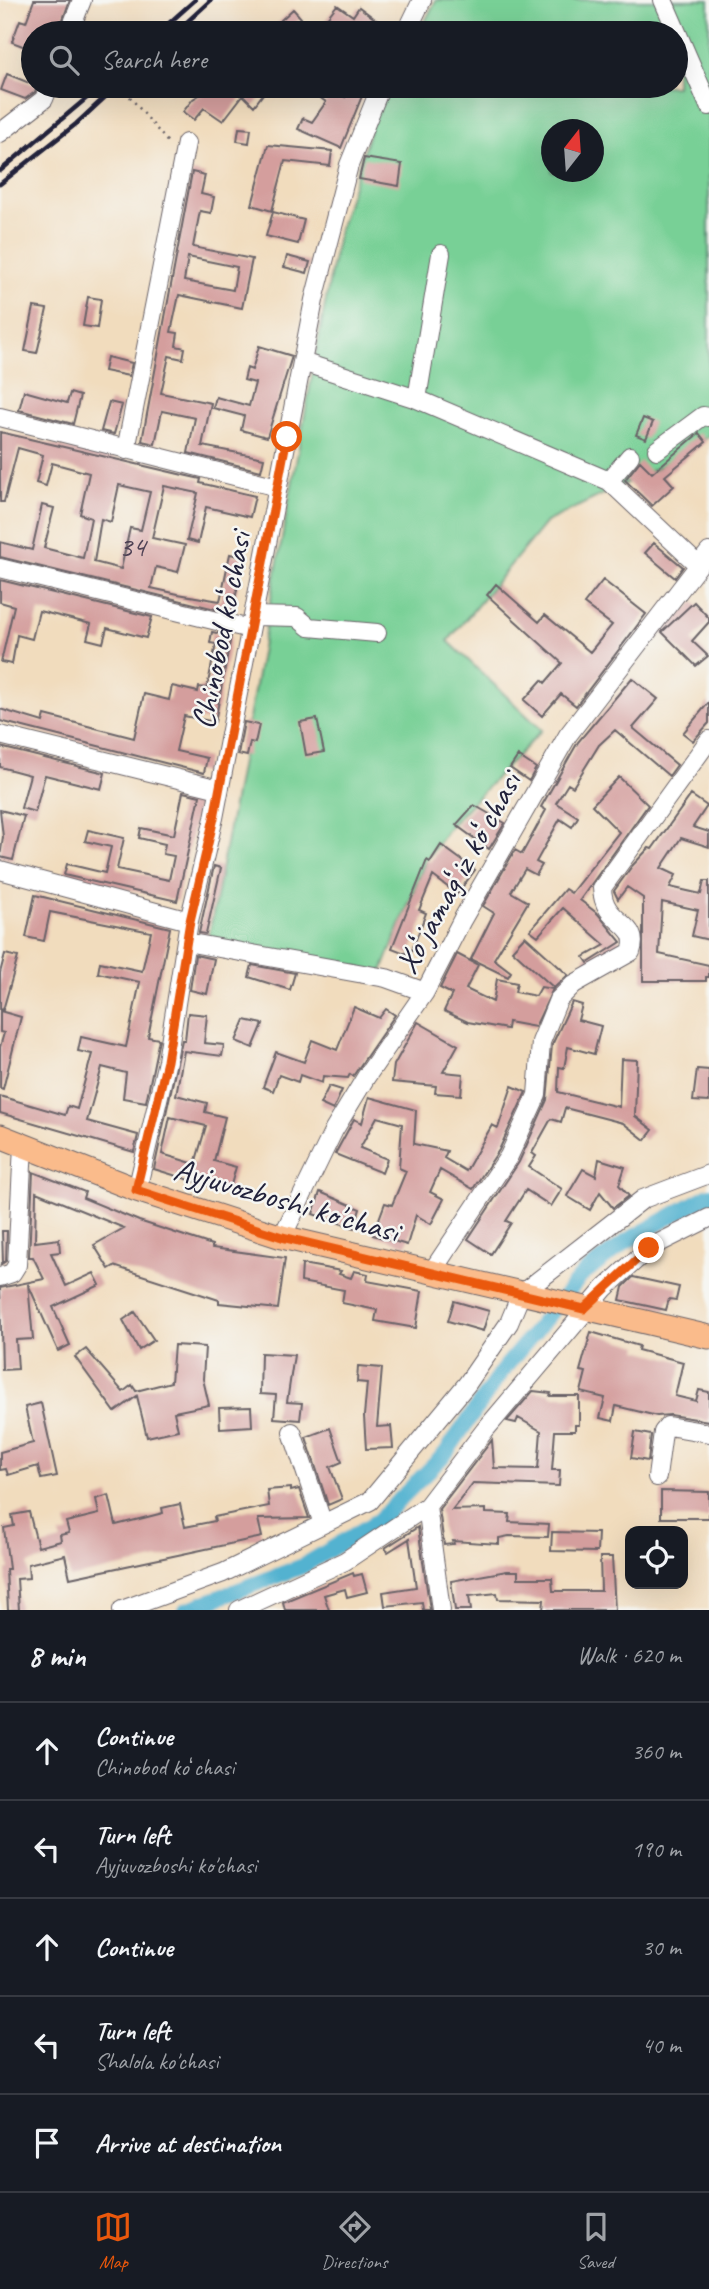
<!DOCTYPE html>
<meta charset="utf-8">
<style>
:root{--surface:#171b24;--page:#20242c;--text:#f1f3f6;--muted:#9ea1a6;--line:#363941;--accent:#ea580c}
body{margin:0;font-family:Caveat,sans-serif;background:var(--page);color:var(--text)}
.controls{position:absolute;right:21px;bottom:21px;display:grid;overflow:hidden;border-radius:14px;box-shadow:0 7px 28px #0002}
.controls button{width:63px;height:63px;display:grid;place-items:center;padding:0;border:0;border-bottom:2px solid var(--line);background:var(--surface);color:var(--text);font:35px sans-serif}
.compass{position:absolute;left:541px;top:119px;width:63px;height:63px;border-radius:50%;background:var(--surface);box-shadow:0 7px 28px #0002;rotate:17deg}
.stop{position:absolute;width:21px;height:21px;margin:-16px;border:5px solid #ea580c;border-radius:50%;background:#fff}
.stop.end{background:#ea580c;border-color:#fff;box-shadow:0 2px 7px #0008}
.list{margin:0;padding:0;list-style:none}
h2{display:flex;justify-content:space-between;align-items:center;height:91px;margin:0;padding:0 28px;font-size:30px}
h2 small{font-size:23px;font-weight:400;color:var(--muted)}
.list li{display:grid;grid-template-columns:46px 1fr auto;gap:21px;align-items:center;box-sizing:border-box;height:98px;padding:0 28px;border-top:2px solid var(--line)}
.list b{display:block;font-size:26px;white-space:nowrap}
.list p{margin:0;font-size:23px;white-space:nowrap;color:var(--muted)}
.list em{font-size:23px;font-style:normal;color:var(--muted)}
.icon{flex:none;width:38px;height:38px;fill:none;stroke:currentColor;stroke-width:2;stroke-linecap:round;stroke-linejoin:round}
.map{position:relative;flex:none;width:709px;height:1610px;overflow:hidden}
.search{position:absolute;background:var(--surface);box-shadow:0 7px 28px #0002;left:21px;right:21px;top:21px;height:77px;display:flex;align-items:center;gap:18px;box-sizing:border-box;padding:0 24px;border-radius:38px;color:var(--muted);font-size:26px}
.sheet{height:581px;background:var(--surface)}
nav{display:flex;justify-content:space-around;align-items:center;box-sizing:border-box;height:98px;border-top:2px solid var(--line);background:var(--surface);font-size:19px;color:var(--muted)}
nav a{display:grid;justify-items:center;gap:4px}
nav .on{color:var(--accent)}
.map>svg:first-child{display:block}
.green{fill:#78d096;stroke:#4d7968;stroke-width:2;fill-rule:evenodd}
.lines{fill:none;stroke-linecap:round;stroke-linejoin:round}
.canal{stroke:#52b2d0;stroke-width:16}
.building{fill:#d49e9d;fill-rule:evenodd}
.minor-casing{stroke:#6a6368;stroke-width:20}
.major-casing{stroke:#6a6368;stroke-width:25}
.path{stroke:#6a6368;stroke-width:2.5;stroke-dasharray:2 5;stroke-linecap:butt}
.minor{stroke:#fff;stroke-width:18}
.major{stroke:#fabb8b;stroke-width:23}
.rail{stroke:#22223b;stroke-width:4.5}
.route{stroke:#ea580c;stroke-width:9}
.labels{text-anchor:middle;stroke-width:5;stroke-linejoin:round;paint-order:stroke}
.number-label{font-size:30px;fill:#4e4154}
.street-label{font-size:33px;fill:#22223b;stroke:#f6f6f2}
</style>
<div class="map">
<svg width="709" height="1610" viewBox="0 0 709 1610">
<rect width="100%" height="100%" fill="#f6f6f2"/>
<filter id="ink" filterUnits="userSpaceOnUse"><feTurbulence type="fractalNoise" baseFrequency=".0143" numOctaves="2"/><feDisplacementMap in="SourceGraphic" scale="14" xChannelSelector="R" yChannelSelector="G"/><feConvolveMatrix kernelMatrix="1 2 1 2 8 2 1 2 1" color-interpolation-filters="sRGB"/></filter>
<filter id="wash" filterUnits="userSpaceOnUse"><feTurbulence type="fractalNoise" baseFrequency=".00686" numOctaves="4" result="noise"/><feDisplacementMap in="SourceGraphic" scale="28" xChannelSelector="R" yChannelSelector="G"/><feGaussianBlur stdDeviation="1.57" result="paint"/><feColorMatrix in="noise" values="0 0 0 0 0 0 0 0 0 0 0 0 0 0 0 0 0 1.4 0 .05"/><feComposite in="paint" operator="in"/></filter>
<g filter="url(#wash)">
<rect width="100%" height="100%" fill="#f1dcbd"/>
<path class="green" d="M436 0H709V436L655 469 546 522 448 641 542 730 451 825 425 862 381 974 207 947 338 234 374 117 391 86H676V33H419ZM552 130H594V172H552Z"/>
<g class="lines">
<path class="canal" d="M186 1610 303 1566 379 1520 445 1454 502 1371 582 1275 627 1241 709 1195"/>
</g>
<g id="blocks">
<path class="building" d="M34 0H70L58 33H33V50L12 42 20 20 26 22Z
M337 5 353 16 359 7 379 22 370 33H337L323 23Z
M293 9 301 18 284 33H267Z
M7 74 37 86 35 92 25 99 1 90Z
M214 86H269L254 106 243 95 223 121 204 108 194 120 183 112 193 99Z
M304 86H329L345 97 350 86H366L341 148 298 129 303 118 312 122 326 102Z
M239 128 251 129 249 143 237 141Z
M268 145 332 151 330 166 285 161 272 211 252 205Z
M364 158 402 164 399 186 359 179Z
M192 172 205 175 201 194 214 197 211 213 200 211 193 247 252 259 242 308 179 295 171 332 178 333 176 346 185 348 183 359 169 356 161 393 211 403 202 446 264 458 261 471 188 453 195 418 162 411 155 444 142 441ZM188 257 237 267 233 290 184 281Z
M273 212 304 220 298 244 266 236Z
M287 256 310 262 307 273 284 267Z
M88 297 101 299 97 328 83 326Z
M34 307 47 309 37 353 25 351Z
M259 346 292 356 267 437 241 430 244 416 213 408 216 397 249 406 255 383 244 380 247 368 252 370Z
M107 357 132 363 129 376 104 371Z
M24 391 67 403 70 393 80 396 73 424 19 410Z
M109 402 122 405 114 434 101 431Z
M643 418 653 422 646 439 636 435Z
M0 432 183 475 201 479 200 483 255 496 250 517 206 507 198 543 187 540 198 493 164 486 152 538 185 545 178 572 156 567 151 588 178 594 220 601 230 554 244 557 232 613 0 557V542L32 550 42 505 54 508 44 548 83 558 91 518 80 514 89 473 52 463 46 486 36 483 43 455 18 448 4 502H0ZM119 485 150 492 141 530 130 528 121 569 94 562 101 519 111 522Z
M699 433 706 442 665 476 674 486 652 506 625 480 640 461 652 473Z
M654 543 683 567 675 578 645 553Z
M0 580 152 617 146 638 107 628 103 643 87 639 91 624 39 611 32 639 17 635 12 664 1 662 14 606 0 602Z
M603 580 646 614 576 706 561 694 542 716 524 700 542 680 545 683 562 663 487 595 496 584 539 622 545 615 590 652 612 625 584 604Z
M694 602 709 618V622L692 641 708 656 696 666 662 632Z
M212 632 231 636 215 722 184 716 176 751 207 758 204 773 0 721V709L43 722 45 715 134 738 144 694 169 700 172 686 198 692 199 687 207 688 216 644 210 643Z
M632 678 658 699 633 728 677 765 669 776 615 730 599 745 573 787 568 784 556 803 578 817 572 827 560 819 536 862 542 865 536 875 525 869 511 892 528 902 494 959 511 972 508 977 471 959 494 913 483 906 515 850 522 854 546 810 541 807 578 742Z
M709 702V723L693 741 683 733Z
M317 719 324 752 306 755 300 722Z
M244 722 259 725 255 743 250 742 247 756 238 754Z
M0 747 105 773 101 789 45 775 35 812 21 808 30 775 0 767Z
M518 756 536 768 529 781 510 768Z
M619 777 648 805 580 900 598 914 621 942 588 963 584 957 605 945 563 908 538 936 530 930 565 889 571 893 619 832 592 805Z
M183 792 200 796 177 901 64 875 67 864 105 873 111 847 85 841 88 830 124 838 117 869 169 880 174 856 163 854 165 844 139 838 141 828 174 835Z
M691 795 707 806 693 827 709 832V847L681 838 661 868 676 875 670 887 701 894 704 881H709V940L692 936 698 910 662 902 659 954 709 965V977H706V981H643V898L627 887 618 899 614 891 632 866 649 848 652 849Z
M474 805 505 823 489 849 456 825Z
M0 810 24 816 13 860 0 857 3 837Z
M441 845 475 870 457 894 433 876 419 910 426 913 410 955 392 948 427 860 430 862Z
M214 866 221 868 206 934 199 933Z
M35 895 170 928 148 1037 159 1039 146 1102 123 1098 126 1073 102 1067 87 1121 138 1135 134 1152 0 1113V1096L65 1115 68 1106 77 1109 92 1054 78 1051 81 1037 126 1047 140 982 98 973 100 962 142 971 151 932 50 912 44 941 26 937Z
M525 936 568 975 554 988 512 950Z
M5 954 18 957 3 1010 0 1009V973Z
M457 954 478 965 466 989 493 1002 497 979 517 983 515 992 536 996 541 987 553 989 535 1027 508 1022 507 1029 468 1022 444 1011 452 994 440 988Z
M195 955 214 959 207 994 190 990Z
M252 965 295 973 290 990 249 977Z
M572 1002 582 1005 578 1020 601 1026 594 1054 568 1047 564 1068 559 1067 558 1092 619 1107 621 1059 637 1060 635 1116 653 1130 645 1140 623 1123 565 1108 561 1122 551 1119 532 1153 536 1156 529 1167 562 1189 551 1206 526 1190 506 1221 511 1223 491 1254 468 1239 519 1162 547 1100 552 1045Z
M354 1007 379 1018 386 1009 395 1015 353 1076 350 1074 348 1078 323 1076 322 1083 300 1075 298 1082 279 1075 273 1091 263 1087 276 1052 304 1062 312 1040 337 1050Z
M0 1011 21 1017 3 1089 0 1088V1047L4 1033 0 1032Z
M188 1013 207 1015 204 1043 224 1045 222 1056 184 1051 176 1095 207 1103 205 1112 225 1117 214 1161 236 1167 229 1192 154 1169 182 1040H185ZM170 1117 206 1126 195 1164 162 1154Z
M245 1020 263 1024 253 1048 236 1041Z
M418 1022 458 1045 443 1072 463 1074 461 1095 435 1093 436 1086 392 1082 394 1065Z
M697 1069 709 1070V1102L693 1101Z
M329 1086 342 1090 333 1110 320 1104Z
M512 1086 526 1092 499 1150 473 1189 440 1170 430 1192 444 1199 431 1224 416 1215 407 1245 373 1235 385 1203 392 1205 406 1171 399 1168 402 1124 377 1117 360 1148 387 1159 382 1173 335 1154 354 1119 362 1123 369 1097 416 1110 414 1144 447 1151 444 1158 466 1171 492 1125 498 1128Z
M599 1159 625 1167 619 1185 629 1196 613 1208 600 1192 590 1210 567 1196 583 1169 596 1176Z
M33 1172 85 1192 83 1198 139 1221 212 1245V1248L285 1258 278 1309 219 1303V1300L114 1266 109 1269 94 1245 124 1228 36 1192 35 1242 59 1239 60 1252 51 1253 66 1286 94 1273 100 1285 53 1307 70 1345 58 1351 28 1284 33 1339 16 1340 18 1369 2 1370 0 1288 44 1279 33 1257H29Z
M320 1192 360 1209 354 1228 313 1214Z
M2 1231H7L6 1261 0 1265 3 1262Z
M302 1264 341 1271 339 1274 351 1278 354 1271 368 1274 367 1281 422 1291 416 1328 375 1321 377 1310 342 1303 344 1290 301 1282Z
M633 1277 679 1287 676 1300 669 1299 666 1310 620 1300 623 1287Z
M454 1301 489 1311 483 1331 448 1321Z
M135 1312 154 1340 139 1350 123 1320Z
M591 1332 639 1346 638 1350 683 1362 675 1396 696 1401 699 1390 709 1392V1421L670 1415 657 1416 616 1406 613 1421 600 1418 605 1398 581 1392 586 1372 580 1371Z
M174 1345 205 1347 203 1379 209 1405 174 1412 178 1430 147 1437 137 1396 115 1412 75 1357 86 1349 123 1392 132 1385 136 1391 171 1382Z
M261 1353 294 1355 287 1402 302 1403 300 1420 274 1418 276 1395 260 1394Z
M358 1366 382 1368 377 1427 391 1426 393 1448 366 1449 364 1416 367 1383 357 1382Z
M533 1391 551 1393 550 1396H579V1425H575V1431H555L552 1470H560L559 1486 473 1483 452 1510 486 1509V1513L510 1514 509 1522 549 1524 548 1537 509 1536 499 1538V1544L453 1541 454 1544 444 1545 439 1509 492 1440 494 1468 538 1469 541 1431 518 1418 516 1423 507 1421Z
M41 1403 57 1476 41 1479 38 1466 8 1475 6 1469 0 1470V1452L33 1443 25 1407Z
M251 1407 252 1426 220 1428 219 1408Z
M330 1428 342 1462 330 1467 342 1499 328 1505 306 1437Z
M635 1432 651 1435 648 1461 631 1458Z
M291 1488V1491L299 1489 309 1518 258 1519 262 1537 70 1578 65 1555 28 1564 29 1578 17 1579 19 1610H8L6 1569H9L4 1528 14 1526 12 1515 29 1512 38 1547 61 1541 60 1535 69 1533 66 1522 99 1514 96 1499 109 1495 116 1525 163 1513 162 1508 180 1504 185 1527 215 1521 214 1517 269 1506 267 1490Z
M661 1491 709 1492V1518H661Z
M418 1527 430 1610H423L422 1602 385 1606 383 1592 416 1587 409 1539 388 1552 385 1548Z
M552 1532 598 1533 597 1552 551 1551Z
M600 1557H612L615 1610H543L544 1600 498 1599 497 1593 469 1596 471 1610H455L451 1581 507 1571H518V1578H552L553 1591H601Z
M353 1573 354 1576 362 1574 367 1592 347 1597 345 1589 324 1595 329 1610H285L283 1602Z"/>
</g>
</g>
<g filter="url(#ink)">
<use href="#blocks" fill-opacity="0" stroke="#6a6368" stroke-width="2"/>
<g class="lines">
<g class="minor-casing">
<path id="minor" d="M663 0 709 106
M69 33 82 0
M406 33 422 0
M0 133 44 99 49 86
M302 362 417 399 609 481 697 564
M417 399 441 254
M0 417 278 487
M126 450 186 143
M657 450 703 416 709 417
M609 481 630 456
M0 568 250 629
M253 616 297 617 309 627 377 633
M0 735 219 789
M0 870 189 921
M186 942 386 978 425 992
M137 1190 167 1061 189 921 214 818 314 300 349 165 381 86
M282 1237 334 1130 366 1077 425 992 462 920 568 735 709 552
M431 1273 509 1156 537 1095 541 1042 558 1000 574 984 631 952C642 921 603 926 602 888L709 740
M0 1277 12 1273 17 1265 23 1145
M292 1432 323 1524
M657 1477 663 1432 668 1426 709 1433
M427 1506 441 1610
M122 1610 223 1573 370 1501 467 1384 509 1323 521 1294 643 1199 709 1174
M239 1610 345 1561 427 1506 485 1430 605 1288 649 1248 709 1218"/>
</g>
<g class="major-casing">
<path id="major" d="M0 1136 137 1190 282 1237 709 1337"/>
</g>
<path class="path" d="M121 86 170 145"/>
<use href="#minor" class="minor"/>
<use href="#major" class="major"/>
<path class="rail" d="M158 33 195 0
M175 33 211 0
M0 171 101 86
M0 184 76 124 117 86"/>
</g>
</g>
<g class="lines" filter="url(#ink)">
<path class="route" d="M287 437 214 818 190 921 167 1061 136 1190 282 1237 584 1309 649 1248"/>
</g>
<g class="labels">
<g class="number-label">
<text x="132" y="556">34</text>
</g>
<g class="street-label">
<text transform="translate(220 630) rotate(-79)" y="12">Chinobod koʻchasi</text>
<text transform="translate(457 872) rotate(-61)" y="12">Xoʻjamagʻiz koʻchasi</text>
<text transform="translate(287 1199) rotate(16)" y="12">Ayjuvozboshi ko'chasi</text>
</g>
</g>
</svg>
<div class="controls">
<button><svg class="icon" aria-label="locate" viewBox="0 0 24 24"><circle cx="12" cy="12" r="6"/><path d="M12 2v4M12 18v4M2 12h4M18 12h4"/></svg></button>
</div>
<svg class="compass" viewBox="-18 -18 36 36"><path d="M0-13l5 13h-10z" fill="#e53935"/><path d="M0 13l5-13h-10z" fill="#9ea1a6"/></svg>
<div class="stop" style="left:287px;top:437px"></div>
<div class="stop end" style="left:649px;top:1248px"></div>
<div class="search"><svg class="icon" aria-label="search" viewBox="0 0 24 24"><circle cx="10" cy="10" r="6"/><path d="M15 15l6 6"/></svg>Search here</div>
</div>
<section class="sheet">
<h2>8 min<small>Walk · 620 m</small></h2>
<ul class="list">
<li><svg class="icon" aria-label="ahead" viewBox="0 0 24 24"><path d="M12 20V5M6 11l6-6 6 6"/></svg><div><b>Continue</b><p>Chinobod koʻchasi</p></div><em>360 m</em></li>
<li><svg class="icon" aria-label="left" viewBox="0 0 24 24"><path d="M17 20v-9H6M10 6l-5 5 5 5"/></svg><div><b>Turn left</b><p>Ayjuvozboshi ko'chasi</p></div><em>190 m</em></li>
<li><svg class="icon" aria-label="ahead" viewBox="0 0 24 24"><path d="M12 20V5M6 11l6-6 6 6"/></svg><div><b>Continue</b></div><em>30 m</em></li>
<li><svg class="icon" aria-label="left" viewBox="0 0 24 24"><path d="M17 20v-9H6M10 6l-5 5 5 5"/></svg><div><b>Turn left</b><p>Shalola ko'chasi</p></div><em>40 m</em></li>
<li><svg class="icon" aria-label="arrive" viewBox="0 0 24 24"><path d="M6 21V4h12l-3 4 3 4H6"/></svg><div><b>Arrive at destination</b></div></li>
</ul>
</section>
<nav>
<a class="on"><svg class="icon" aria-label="map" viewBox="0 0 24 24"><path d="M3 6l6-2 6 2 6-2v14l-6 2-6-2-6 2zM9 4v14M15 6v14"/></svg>Map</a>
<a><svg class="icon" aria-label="directions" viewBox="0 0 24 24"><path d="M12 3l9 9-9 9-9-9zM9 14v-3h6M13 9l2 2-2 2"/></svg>Directions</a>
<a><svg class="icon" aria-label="saved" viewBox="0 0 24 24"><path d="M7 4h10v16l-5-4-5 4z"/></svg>Saved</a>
</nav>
